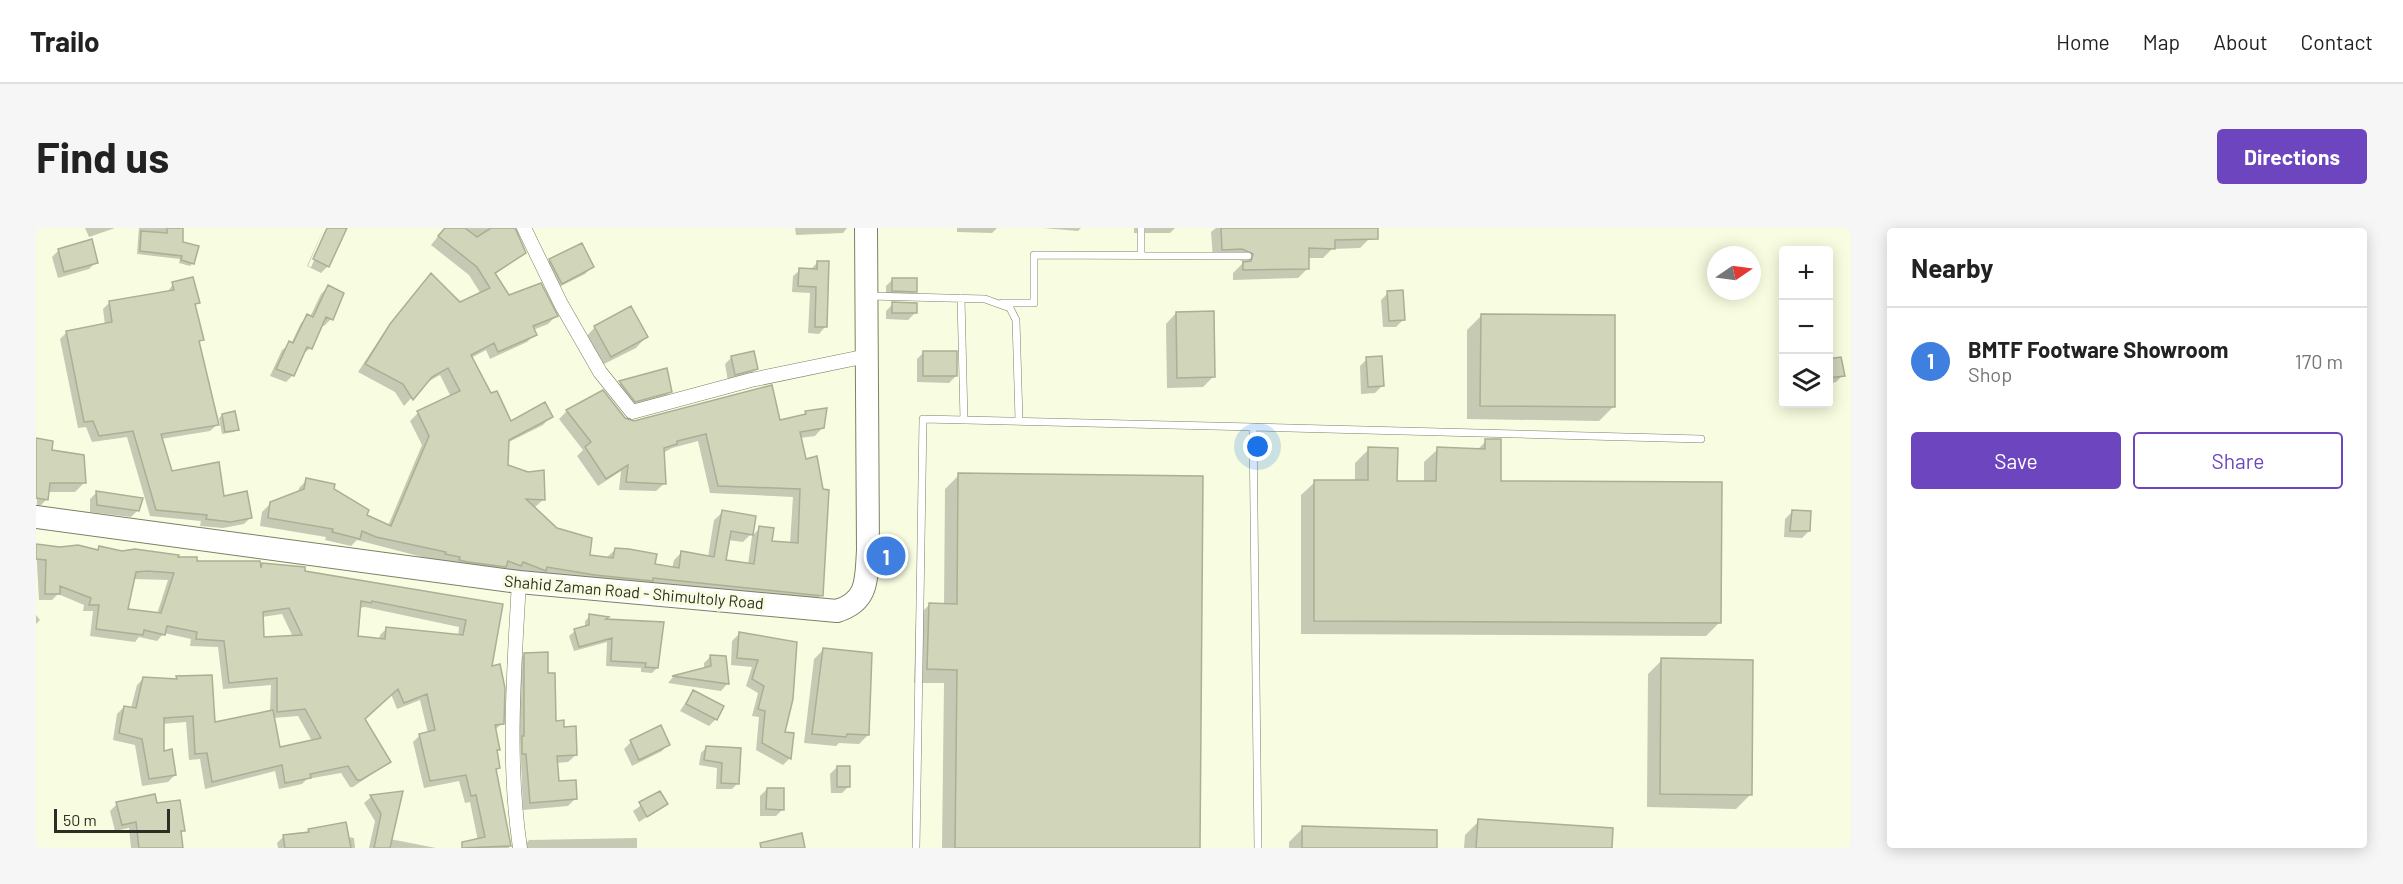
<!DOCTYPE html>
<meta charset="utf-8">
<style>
:root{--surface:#fff;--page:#f6f6f6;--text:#222;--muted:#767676;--line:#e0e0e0;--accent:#6d46bf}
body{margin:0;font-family:Barlow,sans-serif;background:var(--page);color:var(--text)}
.controls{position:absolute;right:18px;top:18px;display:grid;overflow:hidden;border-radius:6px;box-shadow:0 3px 15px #0003}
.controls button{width:54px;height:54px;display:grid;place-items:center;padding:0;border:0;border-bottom:2px solid var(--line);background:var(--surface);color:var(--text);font:30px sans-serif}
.compass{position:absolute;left:1671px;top:18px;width:54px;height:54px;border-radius:50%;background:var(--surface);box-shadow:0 3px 15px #0003;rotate:77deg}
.scale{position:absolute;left:18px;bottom:15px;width:116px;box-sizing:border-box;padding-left:6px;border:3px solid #2e2f24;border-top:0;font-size:16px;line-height:21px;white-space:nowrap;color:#2e2f24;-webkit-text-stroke:4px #f8fce0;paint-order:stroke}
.you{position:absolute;left:1222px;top:219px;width:21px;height:21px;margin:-15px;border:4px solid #fff;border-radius:50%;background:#1a73e8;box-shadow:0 0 0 9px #1a73e833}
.badge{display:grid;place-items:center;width:39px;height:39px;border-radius:50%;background:var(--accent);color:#fff;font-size:20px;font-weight:700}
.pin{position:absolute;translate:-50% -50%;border:3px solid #fff;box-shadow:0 2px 6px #0006}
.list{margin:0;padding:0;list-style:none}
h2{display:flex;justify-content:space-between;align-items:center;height:78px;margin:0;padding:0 24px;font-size:26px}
h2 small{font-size:20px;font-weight:400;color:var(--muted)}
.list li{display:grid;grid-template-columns:39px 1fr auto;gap:18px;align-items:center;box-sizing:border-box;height:108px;padding:0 24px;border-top:2px solid var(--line)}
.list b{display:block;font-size:22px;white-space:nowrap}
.list p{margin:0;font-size:20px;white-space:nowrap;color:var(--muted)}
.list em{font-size:20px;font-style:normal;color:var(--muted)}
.actions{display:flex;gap:12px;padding:18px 24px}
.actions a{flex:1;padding:14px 0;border:2px solid var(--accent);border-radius:6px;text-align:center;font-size:21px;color:var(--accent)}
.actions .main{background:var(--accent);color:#fff}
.icon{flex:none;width:33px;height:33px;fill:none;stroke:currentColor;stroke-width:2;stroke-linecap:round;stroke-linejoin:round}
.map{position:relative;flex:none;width:1815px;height:620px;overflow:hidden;border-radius:6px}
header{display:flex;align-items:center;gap:36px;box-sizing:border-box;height:84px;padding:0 30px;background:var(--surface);border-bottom:2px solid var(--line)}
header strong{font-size:28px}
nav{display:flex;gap:33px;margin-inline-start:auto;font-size:21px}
.intro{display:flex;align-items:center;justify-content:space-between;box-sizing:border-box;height:144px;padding:0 36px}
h1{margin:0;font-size:42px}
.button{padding:15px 27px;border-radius:6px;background:var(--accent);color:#fff;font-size:21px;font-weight:700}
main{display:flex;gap:36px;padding:0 36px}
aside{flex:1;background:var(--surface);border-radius:6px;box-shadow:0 3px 15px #0003}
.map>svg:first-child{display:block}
.shadow{fill:#0003;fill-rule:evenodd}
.building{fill:#d1d5b9;stroke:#abaf94;stroke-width:1.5;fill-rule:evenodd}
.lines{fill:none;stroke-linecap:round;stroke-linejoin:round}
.lane-casing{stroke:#7c8066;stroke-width:8}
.street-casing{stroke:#7c8066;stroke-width:15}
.primary-casing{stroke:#7c8066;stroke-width:24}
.lane{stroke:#fff;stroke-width:7}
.street{stroke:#fff;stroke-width:14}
.primary{stroke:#fff;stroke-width:22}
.labels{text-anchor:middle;stroke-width:6;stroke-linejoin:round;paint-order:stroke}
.street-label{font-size:16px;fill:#2e2f24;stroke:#f8fce0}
</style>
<header>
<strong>Trailo</strong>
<nav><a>Home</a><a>Map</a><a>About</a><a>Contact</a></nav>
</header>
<div class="intro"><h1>Find us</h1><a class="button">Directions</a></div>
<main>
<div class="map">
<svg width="1815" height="620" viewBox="0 0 1815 620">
<rect width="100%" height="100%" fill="#f8fce0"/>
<path class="shadow" d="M49 0H79L53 9Z
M103 0H146L145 15 157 35 154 38 143 35 144 31 101 26Z
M288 0 272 38 275 39 293 0H309L292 38 285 45 271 38Z
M409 0H477L489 25 458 47 472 69 520 88 512 96 497 102 499 106 491 114 454 131 450 122 435 130 454 167 474 196 515 188 507 197 471 215 470 238 508 271 498 280 552 328 571 329 580 321 618 338 636 341 638 332 646 324 672 329 678 292 687 284 715 306 707 314 692 312 688 333 712 336 716 308 724 300 734 314 754 316 757 269 674 265 662 213 636 220 627 225 629 255 620 263 583 262 585 243 562 258 541 228 547 222 523 191 531 183 566 164 588 191 598 194 743 193 766 188 770 184 787 199 779 208 764 210 785 367 777 376 417 337 321 312 315 318 289 312 290 309 224 298 226 284 235 275 262 265 263 260 271 252 296 261 329 288 352 298 386 217 374 193 382 185 415 169 404 147 388 156 368 178 359 164 322 144 347 106 387 55 424 76 445 66 433 47 395 17Z
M759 0H811L807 5 760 7Z
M921 0H961L956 5 921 4Z
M1007 0H1045L1042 3Z
M1098 0H1139L1134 5H1098Z
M1180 0H1334V10L1324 20 1296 21 1287 30H1272V40L1262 50 1197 52V45L1206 36V33L1196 30 1177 31 1175 4Z
M23 22 60 34 53 41 22 50 16 29Z
M514 32 556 39 549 46 519 61 507 39Z
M782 34 789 99 783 106 772 105 774 65 756 64 757 48 764 42H774Z
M857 51 880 63 873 70 850 69V58Z
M137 56 162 74 158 78 166 111 162 115 181 197 174 203 125 211 135 245 187 269 214 290 208 296 187 300 164 298 165 293 114 288 91 209 56 214 50 199 42 200 24 111 31 104 69 97 67 81 73 75 131 65Z
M292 59 295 91 288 98 285 97 275 120 266 126 257 147 250 154 234 148 246 122 255 116 265 95 272 88 274 89 285 66Z
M1352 65 1367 92 1360 99H1347L1345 72Z
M857 76 879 85 872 92 850 91V83Z
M1140 85 1178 148 1167 159 1131 160 1130 96Z
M1445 88 1577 179 1563 193 1431 191V102Z
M559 99 610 109 600 120 564 138 549 110Z
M888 124 920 148 913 155 881 154V131Z
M696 129 720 141 713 148 692 153 689 136Z
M1331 131 1346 158 1339 165 1325 166 1324 138Z
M1792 133 1807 147 1800 154 1792 156Z
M630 141 635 163 625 173 589 183 574 164 590 151Z
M186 187 201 201 198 204 186 206 183 190Z
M0 211 48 255 39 264H11V271L1 281Z
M1450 213 1463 255 1684 394 1670 408 1265 406V267L1279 254H1319V235L1333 221 1360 254H1388V234L1402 221 1441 222Z
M923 247 1165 249 1162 620H906L908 455H878L880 390 894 376 908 377 909 261Z
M61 264 102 282 95 289 54 284V271Z
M1756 284 1773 303 1766 310 1748 309 1749 291Z
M0 318 60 323 63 320 160 334 223 339 226 336 465 378 454 440 466 495 459 502 463 521 460 524 463 540 459 543 473 620H431L442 613 434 574 429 575 423 553 388 560 377 514 384 507 392 505 384 472 361 481 355 466 327 492 353 534 317 559H314L305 545 271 551 266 556 243 561 239 543 169 561 164 531 153 532 150 494 126 496 127 524 139 547 132 554 106 558 99 517 77 512 81 486 88 479 95 480 101 457 108 450 138 453 141 449 178 495 234 484 235 457 187 461 182 419 154 418 155 411 128 405 121 413 103 409 99 414 54 408 57 383H47L48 377 22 366 16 372H3ZM97 351 132 352 121 386 91 382ZM329 379 423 399 422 408 351 400 344 407 343 412 321 410 323 380ZM246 386 257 409 226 411V389ZM262 488 276 513 243 520 237 490Z
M0 387 4 392 0 396Z
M554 388 567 392 621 440 616 445 605 444V440L570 438 571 414 538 423 533 408 539 403 549 400V393Z
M703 406 759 416 747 506 754 530 747 537 720 522 723 489 716 488 722 465 710 458 716 439 695 437 696 413Z
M787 422 832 507 823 516 803 515 800 518 768 515 778 431Z
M489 426 511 447 519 494 540 527 532 534 520 535 522 554 540 570 532 578 487 582 481 434Z
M675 428 689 429 691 456 685 463 632 455 637 449 668 442V435Z
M1626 432 1714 567 1700 581 1611 579 1612 446Z
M657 463 680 491 673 498 644 483Z
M595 514 632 516 626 523 596 538 588 521Z
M671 519 704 521 702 555 696 561H680L681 540 663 537 665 525Z
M801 539 813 558 806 565H795L794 546Z
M731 561 747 581 740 588H724V568Z
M365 565 354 611 400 620H333L339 593 328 575 335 569Z
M623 565 630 576 603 594 597 583Z
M81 576 119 577 148 602 144 606 146 620H95L93 600 79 603 74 583Z
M1443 593 1575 601 1574 620H1428L1429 607Z
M1267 600 1399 603V620H1253V614Z
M273 602 318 610 319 620H242L241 615 248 608 269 606Z
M601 610V620H486L493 612Z"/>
<path class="building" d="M131 0H147V14L163 18 158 36 145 32 146 28 104 23 105 3 131 5Z
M291 0H311L293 39 277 31Z
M409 0H429L441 9 455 0H479L490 25 459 45 473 67 505 55 522 88 497 98 501 107 462 124 458 115 435 127 455 165 461 163 475 193 509 174 517 189 473 212 472 237 492 244 508 242 509 272 490 271 521 300 556 310 554 327 577 330 579 320 593 321 621 326 619 336 643 340 645 323 678 329 686 282 720 288 717 307 695 303 690 332 718 336 723 298 738 300 736 313 762 315 764 261 682 258 670 206 641 213V216L628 220 630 256 590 254 592 237 570 251 549 219 555 214 530 182 567 162 589 190 598 193 736 157 744 192 770 186 769 183 791 180 788 200 764 204 770 231 781 228 787 261 793 262 787 368 617 350V353L559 347 511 339 510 343 487 334 485 338 472 333 470 339 432 334 423 332 424 329 409 326 410 324 340 309 326 303 324 311 296 304 297 301 232 290 234 274 268 261 270 250 299 256 298 261 333 282 331 287 355 298 393 208 381 183 424 163 412 140 396 149 377 172 367 156 329 136 354 96 395 45 424 74 454 60 441 39 402 8Z
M1185 0H1342V11L1299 12V21L1273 20V41L1207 42V34L1215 33 1217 26 1206 21 1186 22Z
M56 11 62 35 28 44 22 21Z
M546 15 558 39 526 56 513 31Z
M781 33H793L791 99H779L780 59 762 58 763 40 781 41Z
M157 49 164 75 159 76 168 112 163 113 183 197 125 206 136 243 183 234 188 268 211 263 216 290 195 294 170 291 171 287 120 282 97 203 63 208 57 193 48 194 30 103 76 94 73 73 138 62 136 54Z
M856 50H881V64L856 63Z
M292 57 308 65 297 92 290 89 276 121 271 119 258 148 240 141 253 113 257 115 271 86 277 89Z
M1367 62 1369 92 1353 93 1351 63Z
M856 74 881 75V85H856Z
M595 78 612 109 575 129 558 98Z
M1178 83 1179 149 1141 150 1140 84Z
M1445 86 1579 87V179L1444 178Z
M718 123 722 141 699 147 695 128Z
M887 123H921V148H887Z
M1346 128 1348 158 1332 159 1330 129Z
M1805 129 1809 148 1792 150V131Z
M631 140 636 164 599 174 583 153Z
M199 183 203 202 189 204 186 186Z
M0 210 17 213 16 222 48 227 50 255H14L12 272 0 270Z
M1449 211H1465V253L1686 254 1685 395 1278 393V252H1332V219L1362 220 1361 253H1400L1401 219 1449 221Z
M922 245 1167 248 1164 620H919L921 442 891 441 893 375 921 376Z
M60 263 107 270 103 283 61 277Z
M1756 282 1775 283 1774 303H1754Z
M0 316 24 319 42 317 62 322 63 318 86 323 99 321 143 327 142 329H161V333H224L225 340 226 335 269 339V343L467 376 456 438 464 436 469 460 468 496 459 497 464 522H461L464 540 460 541 475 618 426 620V614L449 609 440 567 435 568 430 547 394 553 383 506 399 502 391 466 368 475 362 461 329 491 355 534 325 552H321L312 538 274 546 275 550 249 555 246 537 176 554 171 525 159 526 157 488 128 490V523L136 521 140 547 113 551 106 511 83 505 88 478 100 480 107 449 141 451 140 448 176 447 179 494 237 482 244 519 285 510 269 481 241 484V450L193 455 188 413 160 411 161 404 131 398 129 407 108 402 107 407 60 401 63 377H53L55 370 24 358V366H9L10 332 0 331ZM111 343 138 345 125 385 92 381 100 344ZM325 373 335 375 336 373 430 392 427 407 350 399 349 411 322 408ZM253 380 266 407 228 409 227 384Z
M553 386 573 389 570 391 628 394 622 440 609 439 610 435 575 433 576 410 543 419 538 401 553 397Z
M703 404 761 414 757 471 749 504 758 505 755 531 726 515 729 483 722 481 728 458 716 451 722 432 701 430Z
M787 420 836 425 833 507 811 506 810 509 776 506Z
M512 424V445H519L520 493 528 492V499L540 498 541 527 521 528 523 553 540 552 541 571 494 575 490 526H486V508H488V425Z
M674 427 690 428 693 456 636 448 675 438Z
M1625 430 1717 432 1716 567 1624 566Z
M657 462 688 478 681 492 650 476Z
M625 497 634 517 603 532 594 512Z
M670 518 705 520 703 556 685 555 686 535 668 532Z
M801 538H814V559H801Z
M731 560H748V582L730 581Z
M367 563 354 620H338L345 586 334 567Z
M624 563 632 576 611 589 603 574Z
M119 566 121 575 144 572 149 603H145L147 620H103L100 594 86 597 80 574Z
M1442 591 1577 600 1576 620H1440Z
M310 594 315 620H249L247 607 273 604 272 601Z
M1266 598 1401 602V620H1266Z
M766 605 769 620H725L724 615Z"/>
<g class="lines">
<g class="lane-casing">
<path id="lane" d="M1105 0V27
M833 68 949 71 974 80 980 92 983 192
M925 70 928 192
M966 75H998V27L1212 28
M1217 199 1665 211
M880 620 887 191 1217 199 1222 620"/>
</g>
<g class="street-casing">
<path id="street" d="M488 0 525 76 564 144 596 184 715 152 831 128
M483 354C478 442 471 532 484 620"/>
</g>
<g class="primary-casing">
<path id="primary" d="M0 289 483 354 801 383C833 373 830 351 832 322L830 0"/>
</g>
<use href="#lane" class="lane"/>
<use href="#street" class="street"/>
<use href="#primary" class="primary"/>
</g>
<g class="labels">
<g class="street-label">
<text transform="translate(598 364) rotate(5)" y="6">Shahid Zaman Road - Shimultoly Road</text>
</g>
</g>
</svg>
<div class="controls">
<button>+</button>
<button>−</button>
<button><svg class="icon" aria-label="layers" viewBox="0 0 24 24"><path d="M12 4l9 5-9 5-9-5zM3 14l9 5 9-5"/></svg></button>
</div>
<svg class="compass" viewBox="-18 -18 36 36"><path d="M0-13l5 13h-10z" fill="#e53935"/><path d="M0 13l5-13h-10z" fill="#767676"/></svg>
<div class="scale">50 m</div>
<div class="you"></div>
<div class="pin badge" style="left:850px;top:328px;background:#3f7fe0">1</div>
</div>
<aside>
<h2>Nearby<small></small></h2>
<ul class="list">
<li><span class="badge" style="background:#3f7fe0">1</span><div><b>BMTF Footware Showroom</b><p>Shop</p></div><em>170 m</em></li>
</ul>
<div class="actions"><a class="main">Save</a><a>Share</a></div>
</aside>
</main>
